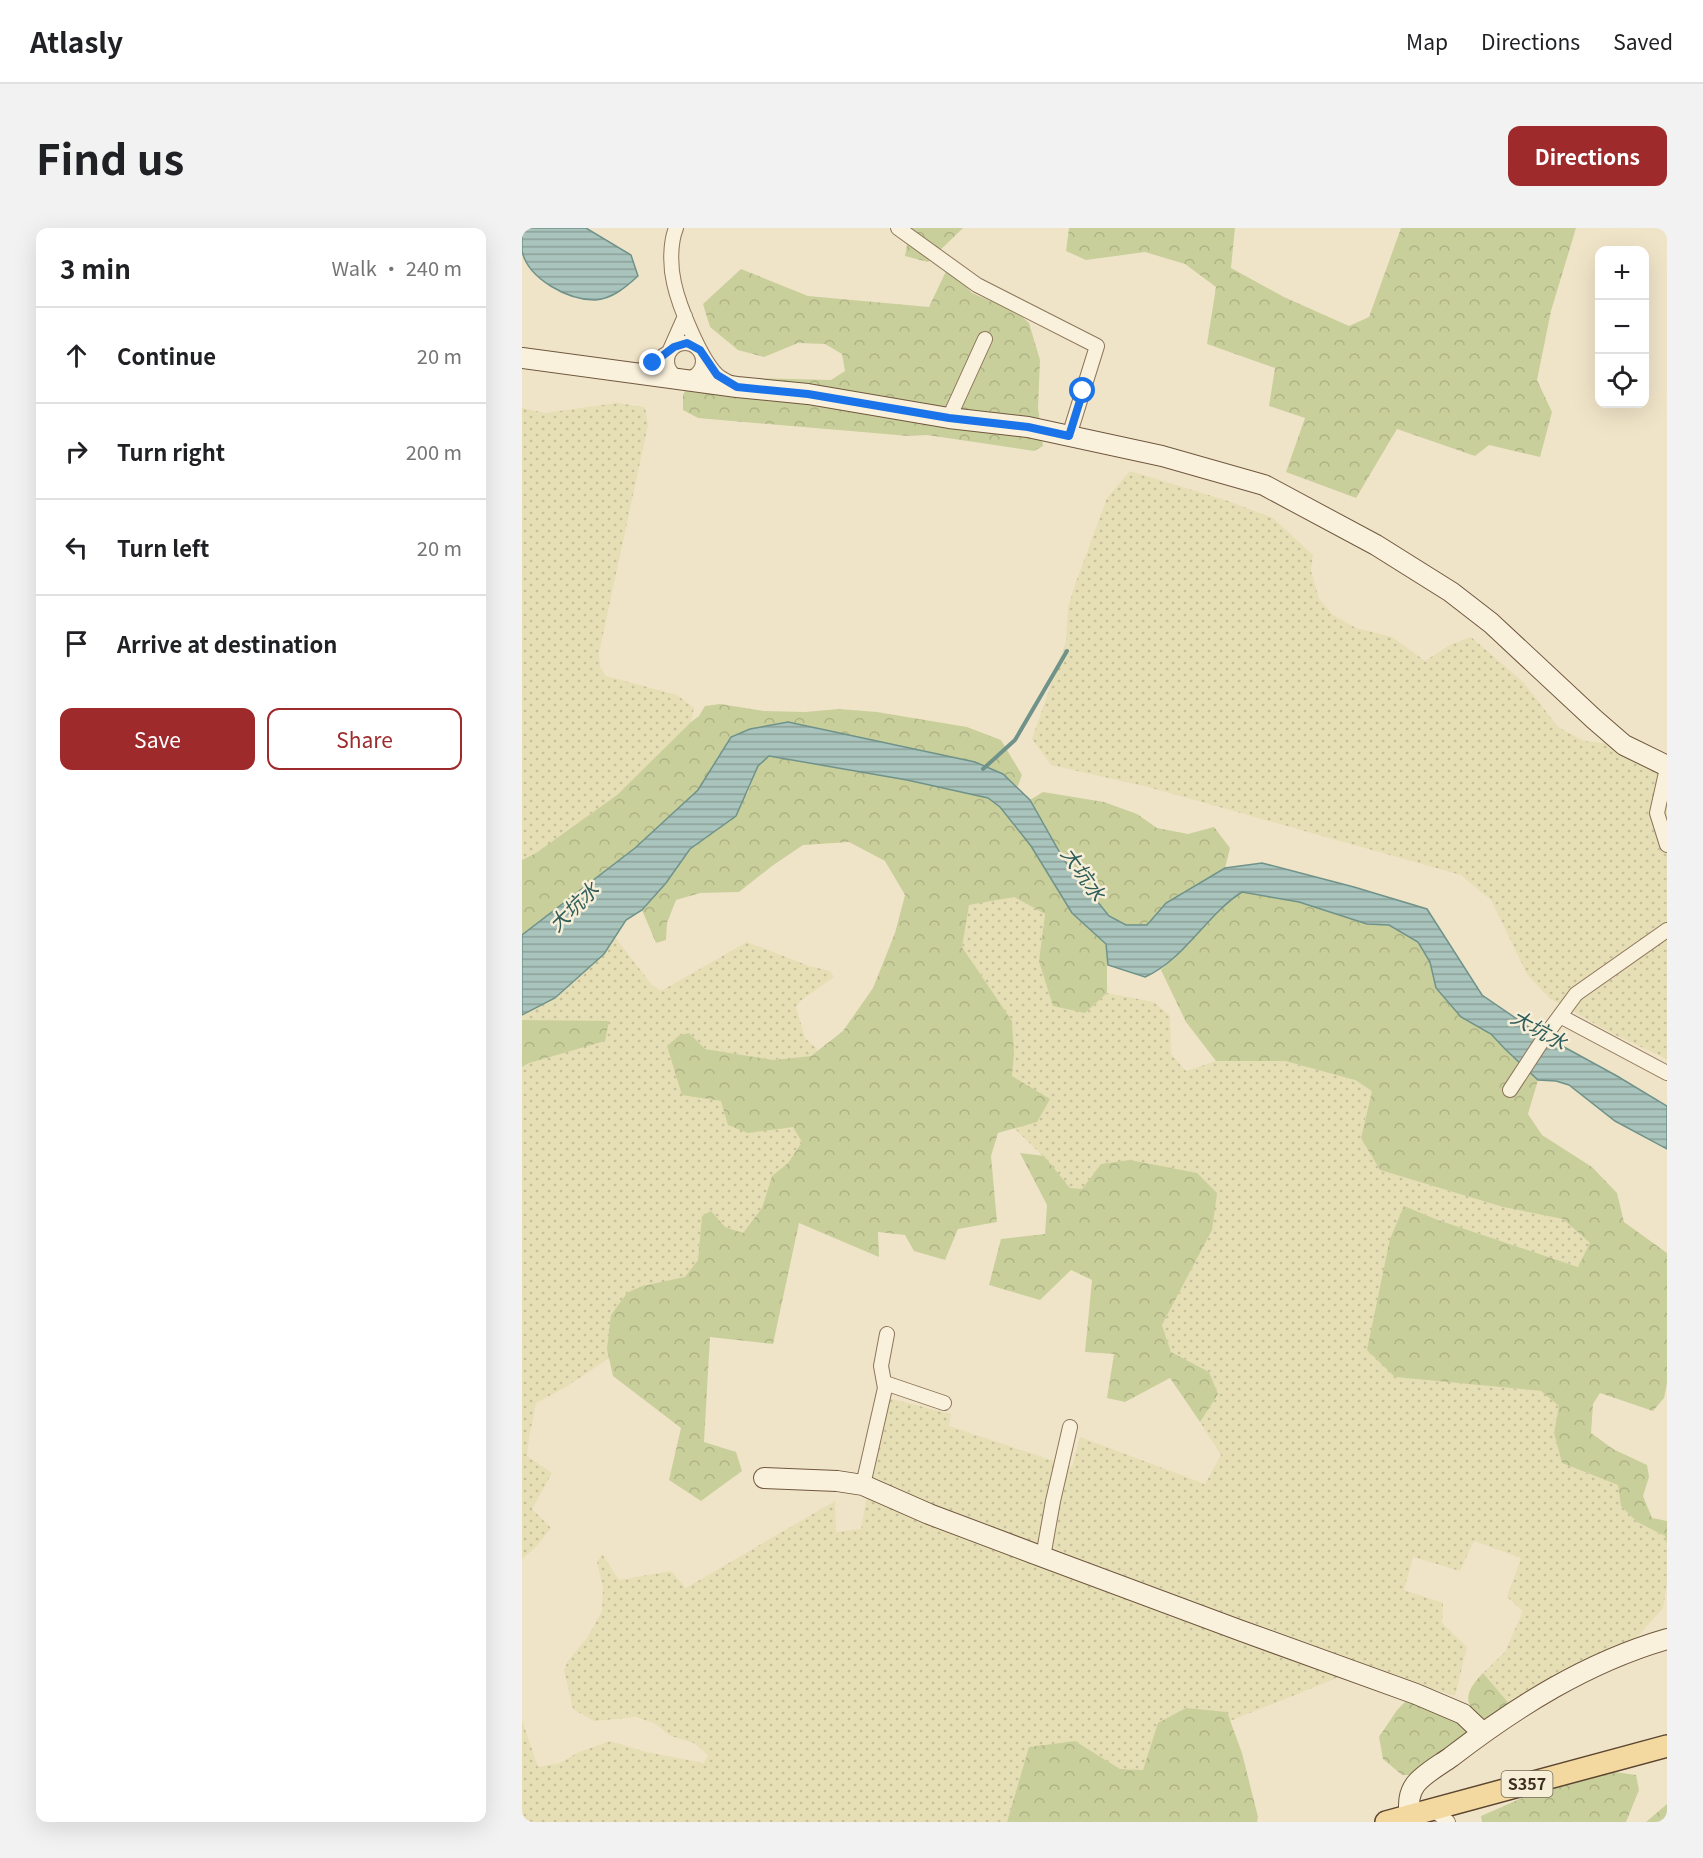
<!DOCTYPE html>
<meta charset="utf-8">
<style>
:root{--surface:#fff;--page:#f2f2f2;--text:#202124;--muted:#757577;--line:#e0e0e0;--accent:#9e2a2b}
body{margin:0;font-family:Georgia,"Noto Sans SC",serif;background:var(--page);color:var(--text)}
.controls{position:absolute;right:18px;top:18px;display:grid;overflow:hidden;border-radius:12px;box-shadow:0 6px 24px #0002}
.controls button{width:54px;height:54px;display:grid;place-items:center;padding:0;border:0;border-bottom:2px solid var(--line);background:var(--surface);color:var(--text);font:30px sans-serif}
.stop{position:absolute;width:18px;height:18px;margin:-14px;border:4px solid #1a73e8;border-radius:50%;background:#fff}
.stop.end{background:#1a73e8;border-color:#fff;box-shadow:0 2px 6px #0008}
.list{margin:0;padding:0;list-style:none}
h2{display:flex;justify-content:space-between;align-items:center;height:78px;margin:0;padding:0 24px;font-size:26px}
h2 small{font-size:20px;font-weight:400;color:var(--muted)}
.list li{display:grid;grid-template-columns:39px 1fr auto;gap:18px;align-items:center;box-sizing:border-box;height:96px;padding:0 24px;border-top:2px solid var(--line)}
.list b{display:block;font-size:22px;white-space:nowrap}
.list em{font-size:20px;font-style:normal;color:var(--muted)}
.actions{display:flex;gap:12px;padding:18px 24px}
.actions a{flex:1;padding:14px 0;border:2px solid var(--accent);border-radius:12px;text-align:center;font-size:21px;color:var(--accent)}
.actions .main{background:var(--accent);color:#fff}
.icon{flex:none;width:33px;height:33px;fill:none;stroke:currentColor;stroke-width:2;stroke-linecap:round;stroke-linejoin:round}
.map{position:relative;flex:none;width:1145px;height:1594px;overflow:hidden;border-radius:12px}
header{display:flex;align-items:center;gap:36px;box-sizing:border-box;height:84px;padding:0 30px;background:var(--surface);border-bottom:2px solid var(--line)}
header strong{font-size:28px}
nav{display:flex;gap:33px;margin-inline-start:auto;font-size:21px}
.intro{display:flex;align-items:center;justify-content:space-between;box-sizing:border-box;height:144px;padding:0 36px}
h1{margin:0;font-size:42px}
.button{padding:15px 27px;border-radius:12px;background:var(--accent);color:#fff;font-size:21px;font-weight:700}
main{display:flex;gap:36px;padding:0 36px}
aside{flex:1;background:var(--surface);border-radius:12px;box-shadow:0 6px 24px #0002}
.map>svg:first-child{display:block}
.farmland{fill:url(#farmland-dots)}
.forest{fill:url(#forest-crowns)}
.water{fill:url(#water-rules);stroke:#6f938a;stroke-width:1.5}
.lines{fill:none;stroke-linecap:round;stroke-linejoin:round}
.stream{stroke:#6f938a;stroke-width:4}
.street-casing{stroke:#8d765c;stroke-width:16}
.secondary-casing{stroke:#6f573f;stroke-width:22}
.primary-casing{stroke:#5b4430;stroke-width:24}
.street{stroke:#faf1dc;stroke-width:14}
.secondary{stroke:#faf1dc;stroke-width:20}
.primary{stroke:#f3d9a0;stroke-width:21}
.route{stroke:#1a73e8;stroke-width:8}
.labels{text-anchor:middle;stroke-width:5;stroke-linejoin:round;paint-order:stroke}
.shield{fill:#f7eed8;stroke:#756857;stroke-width:1.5}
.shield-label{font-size:16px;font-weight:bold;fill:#3d2e20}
.water-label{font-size:20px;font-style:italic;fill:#2f5d5a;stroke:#f7eed8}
</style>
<header>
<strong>Atlasly</strong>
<nav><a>Map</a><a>Directions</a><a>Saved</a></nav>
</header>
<div class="intro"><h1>Find us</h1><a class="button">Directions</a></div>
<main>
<aside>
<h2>3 min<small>Walk · 240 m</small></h2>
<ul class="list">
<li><svg class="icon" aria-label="ahead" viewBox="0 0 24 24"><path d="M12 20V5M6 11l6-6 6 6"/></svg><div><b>Continue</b></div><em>20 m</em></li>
<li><svg class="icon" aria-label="right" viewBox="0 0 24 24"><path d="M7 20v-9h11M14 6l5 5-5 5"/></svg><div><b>Turn right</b></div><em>200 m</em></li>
<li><svg class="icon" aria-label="left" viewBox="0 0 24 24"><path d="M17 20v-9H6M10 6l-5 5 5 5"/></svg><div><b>Turn left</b></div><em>20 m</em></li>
<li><svg class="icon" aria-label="arrive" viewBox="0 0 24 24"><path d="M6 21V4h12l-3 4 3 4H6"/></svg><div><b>Arrive at destination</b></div></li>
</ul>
<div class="actions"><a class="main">Save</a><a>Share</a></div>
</aside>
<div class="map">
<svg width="1145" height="1594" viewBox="0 0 1145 1594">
<defs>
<pattern id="farmland-dots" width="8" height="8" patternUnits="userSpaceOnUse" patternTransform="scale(1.5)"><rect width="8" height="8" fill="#e6deb5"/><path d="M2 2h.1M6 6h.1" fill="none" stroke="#c6bf9b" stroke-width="1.8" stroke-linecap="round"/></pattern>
<pattern id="forest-crowns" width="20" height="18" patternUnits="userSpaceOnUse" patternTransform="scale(1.5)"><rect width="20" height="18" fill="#c9cf9b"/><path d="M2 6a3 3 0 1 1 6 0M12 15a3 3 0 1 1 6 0" fill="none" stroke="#aeb285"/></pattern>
<pattern id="water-rules" width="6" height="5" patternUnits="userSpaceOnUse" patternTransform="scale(1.5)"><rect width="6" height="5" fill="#a9c4bc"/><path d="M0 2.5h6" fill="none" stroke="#8ba098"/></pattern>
</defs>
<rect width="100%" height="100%" fill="#f0e4c8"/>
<path class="farmland" d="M95 175 123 179 126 197 77 425 78 439 84 448 155 467 172 480 169 494 95 567 14 625 0 632V180L23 185Z
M608 243 706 273 751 290 791 327 789 343 797 371 811 387 834 400 870 409 903 433 928 417 949 409 1002 455 1036 499 1062 513 1083 515 1145 548V831L1089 805 1027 770 1005 746 969 672 939 647 626 559 529 537 510 511 544 413 546 380 553 357 585 270Z
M492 669 523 686 517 733 563 785 585 765 632 774 648 788 649 826 664 843 694 833H763L833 852 850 863 839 909 858 942 981 979 1041 991 1069 1016 1057 1039 916 992 882 978 873 1149 1019 1163 1037 1178 1032 1205 1040 1235 1096 1257 1100 1278 1115 1294 1143 1308 1145 1316V1355L1141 1380 1116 1408 1064 1432 989 1478 961 1445 983 1424 1001 1383 985 1369 999 1330 952 1313 938 1343 891 1329 882 1362 921 1375 920 1395 945 1419 933 1468 842 1439 708 1493 704 1484 636 1495 621 1542 598 1541 553 1513 507 1519 485 1594H0V1492L16 1539 38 1535 55 1525 88 1513 124 1524 182 1535 186 1527 172 1515 149 1508 132 1495 114 1489 72 1493 51 1481 42 1442 46 1433 65 1410 80 1383 81 1360 75 1334 80 1326 97 1352 149 1343 164 1360 313 1273 314 1304 339 1301 362 1169 429 1186 427 1198 550 1239 558 1209 683 1256 699 1227 678 1194 695 1165 687 1144 649 1124 640 1097 690 1002 579 936 560 961 548 960 522 929 492 900 515 894 490 848 492 826 490 793 440 719 447 676Z
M93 709 130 757 139 763 225 714 287 738 308 743 312 749 278 773 274 779 283 810 296 822 289 828 252 832 182 821 167 805 183 871 199 873 226 905 272 898 280 914 266 935 250 948 240 980 221 1005 203 999 189 984 180 988 176 1032 163 1050 120 1058 85 1121 87 1130 44 1159 14 1175 7 1210 5 1228 30 1245 10 1281 29 1300 13 1320 0 1331V839L87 794 0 792V787L33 770 82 726Z"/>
<path class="forest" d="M388 0H441L406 34 383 28Z
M547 0H713L709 40 762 69 827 98 847 89 879 0H1054L1029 83 1015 152 1030 184 1018 229 967 217 953 228 875 201 834 270 764 244 783 190 747 178 753 140 685 116 694 59 663 36 623 24 564 32 544 23Z
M426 39 450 65 496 85 507 95 518 132 516 180 521 218 512 223 405 207 387 208 176 190 161 182V167L164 161 202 165 228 150 309 152 323 143 320 126 303 116 276 115 242 129 216 122 188 99 181 76 219 41 286 68 407 79Z
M198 476 242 483 283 484 317 481 355 484 445 499 479 512 500 547 495 560 481 546 453 534 266 494 228 501 209 509 176 562 113 620 0 707V632L14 625 95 567 169 494 177 488 183 478Z
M246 528 385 552 466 570 478 579 509 618 550 685 585 716V765L563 785 531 778 517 733 523 686 492 669 447 677 440 719 490 793 492 826 490 848 528 871 515 894 476 905 469 928 475 994 436 1001 423 1032 392 1023 383 1007 356 1004 357 1029 277 995 251 1116 188 1109 182 1214 214 1224 220 1243 179 1273 147 1252 159 1200 91 1148 85 1121 89 1087 105 1065 120 1058 163 1049 176 1032 180 988 189 983 203 999 221 1005 240 980 250 948 266 935 280 914 271 899 226 905 206 897 199 873 160 867 145 818 158 807 167 805 183 821 252 832 289 828 321 803 351 760 373 705 383 667 363 633 327 614 281 617 250 638 217 664 178 665 154 672 145 695 144 712 134 715 120 682 144 655 168 621 195 602 226 564 236 538Z
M521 564 582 574 615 586 635 600 666 606 692 599 708 620 703 640 644 675 625 697H604L587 688 542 632 508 572Z
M720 663 777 674 845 696 867 697 896 714 908 734 914 760 939 789 969 806 983 821 1016 852 1006 886 1020 907 1070 939 1095 965 1102 994 1145 1025V1155L1142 1170 1131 1183 1078 1165 1071 1176 1069 1205 1091 1221 1125 1237 1127 1249 1121 1268 1130 1290 1145 1293V1316L1143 1308 1115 1294 1099 1278 1096 1257 1040 1235 1032 1205 1037 1178 1019 1163 873 1149 845 1122 868 1011 882 978 916 992 1056 1039 1068 1015 1041 991 981 979 858 942 839 910 850 863 833 852 763 833H694L664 794 639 742 706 672Z
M0 792 87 793 83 813 7 835 0 839Z
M498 925 522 928 548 960 560 961 579 936 608 932 675 945 695 965 690 1002 640 1097 649 1124 687 1144 696 1166 678 1194 648 1150 603 1174 585 1170 592 1126 563 1124 570 1052 549 1042 518 1072 467 1057 479 1011 523 1006 525 977Z
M961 1445 989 1478 963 1495C942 1476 940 1467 961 1445Z
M887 1470 931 1488 945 1502 942 1514 890 1547H880L861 1531 857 1509 875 1482Z
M664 1480 705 1484 720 1525 736 1589 735 1594H485L507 1519 553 1513 598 1541 621 1542 636 1495Z
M1086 1543 1114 1547 1117 1562 1104 1594H960L959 1588 1000 1570Z
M1145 1576V1594H1124Z"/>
<path class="water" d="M0 0H64L109 27 116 48C104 59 90 71 73 72 46 72 6 51 0 23 0 16 0 7 0 0Z
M266 494 453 534 481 546 508 572 542 632 587 688 604 697H625L644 675 703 640 740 635 832 659 905 681 960 767 1011 802 1095 848 1145 878V921L1093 893 1047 857 1034 853 1016 852 983 821 969 806 939 789 914 760 908 734 896 714 867 697 845 696 777 674 720 664C684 687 663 731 623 749L586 737 584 716 550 685 509 618 478 579 466 570 385 552 247 528 236 538 214 588 168 621 144 655 120 682 104 692 82 726 33 770 0 787V707L113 620 176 562 209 509 228 501Z"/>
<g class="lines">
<path class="stream" d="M461 541 493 512 545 423"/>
<g class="street-casing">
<path id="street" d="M154 0C148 15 148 38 152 55 157 78 178 130 195 147 199 151 205 153 210 156
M376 0 455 57 575 118 547 208
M145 133a18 18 0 1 1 36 0a18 18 0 1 1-36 0Z
M115 145 147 124 163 88
M427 190 463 111
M1145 540 1135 585 1145 617
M1038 788 1145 845
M988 862 1026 804 1054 766 1145 702
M363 1155 422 1175
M341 1257 363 1160 359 1138 365 1106
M521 1329 531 1273 548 1199
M911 1581 926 1594"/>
</g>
<g class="secondary-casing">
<path id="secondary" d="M0 130 215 159 286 166 427 190 506 199 640 228 742 257 854 317 929 364 969 395 1072 491 1102 517 1145 538
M242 1250 315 1253 341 1257 407 1286 521 1329 717 1402 894 1466 941 1486 961 1505
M887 1588C887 1576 886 1567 893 1557 901 1546 918 1537 929 1529 994 1479 1065 1434 1145 1411"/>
</g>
<g class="primary-casing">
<path id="primary" d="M864 1594 1145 1518"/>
</g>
<use href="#street" class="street"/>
<use href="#secondary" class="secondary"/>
<use href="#primary" class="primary"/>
</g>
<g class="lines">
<path class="route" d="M131 135 152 119 165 115 178 122 195 147 215 159 286 166 427 190 506 199 547 208 561 163"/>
</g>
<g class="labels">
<rect class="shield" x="979.5" y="1543" width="51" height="26" rx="4.5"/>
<g class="shield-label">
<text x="1005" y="1562">S357</text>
</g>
<g class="water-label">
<text transform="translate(561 646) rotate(55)" y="7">大坑水</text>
<text transform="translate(52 679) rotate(-44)" y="7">大坑水</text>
<text transform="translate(1017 802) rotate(29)" y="7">大坑水</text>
</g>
</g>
</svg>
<div class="controls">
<button>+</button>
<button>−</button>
<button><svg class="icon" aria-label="locate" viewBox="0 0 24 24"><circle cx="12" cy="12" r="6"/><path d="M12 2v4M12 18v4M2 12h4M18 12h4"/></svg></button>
</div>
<div class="stop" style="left:561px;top:163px"></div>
<div class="stop end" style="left:131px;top:135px"></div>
</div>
</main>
